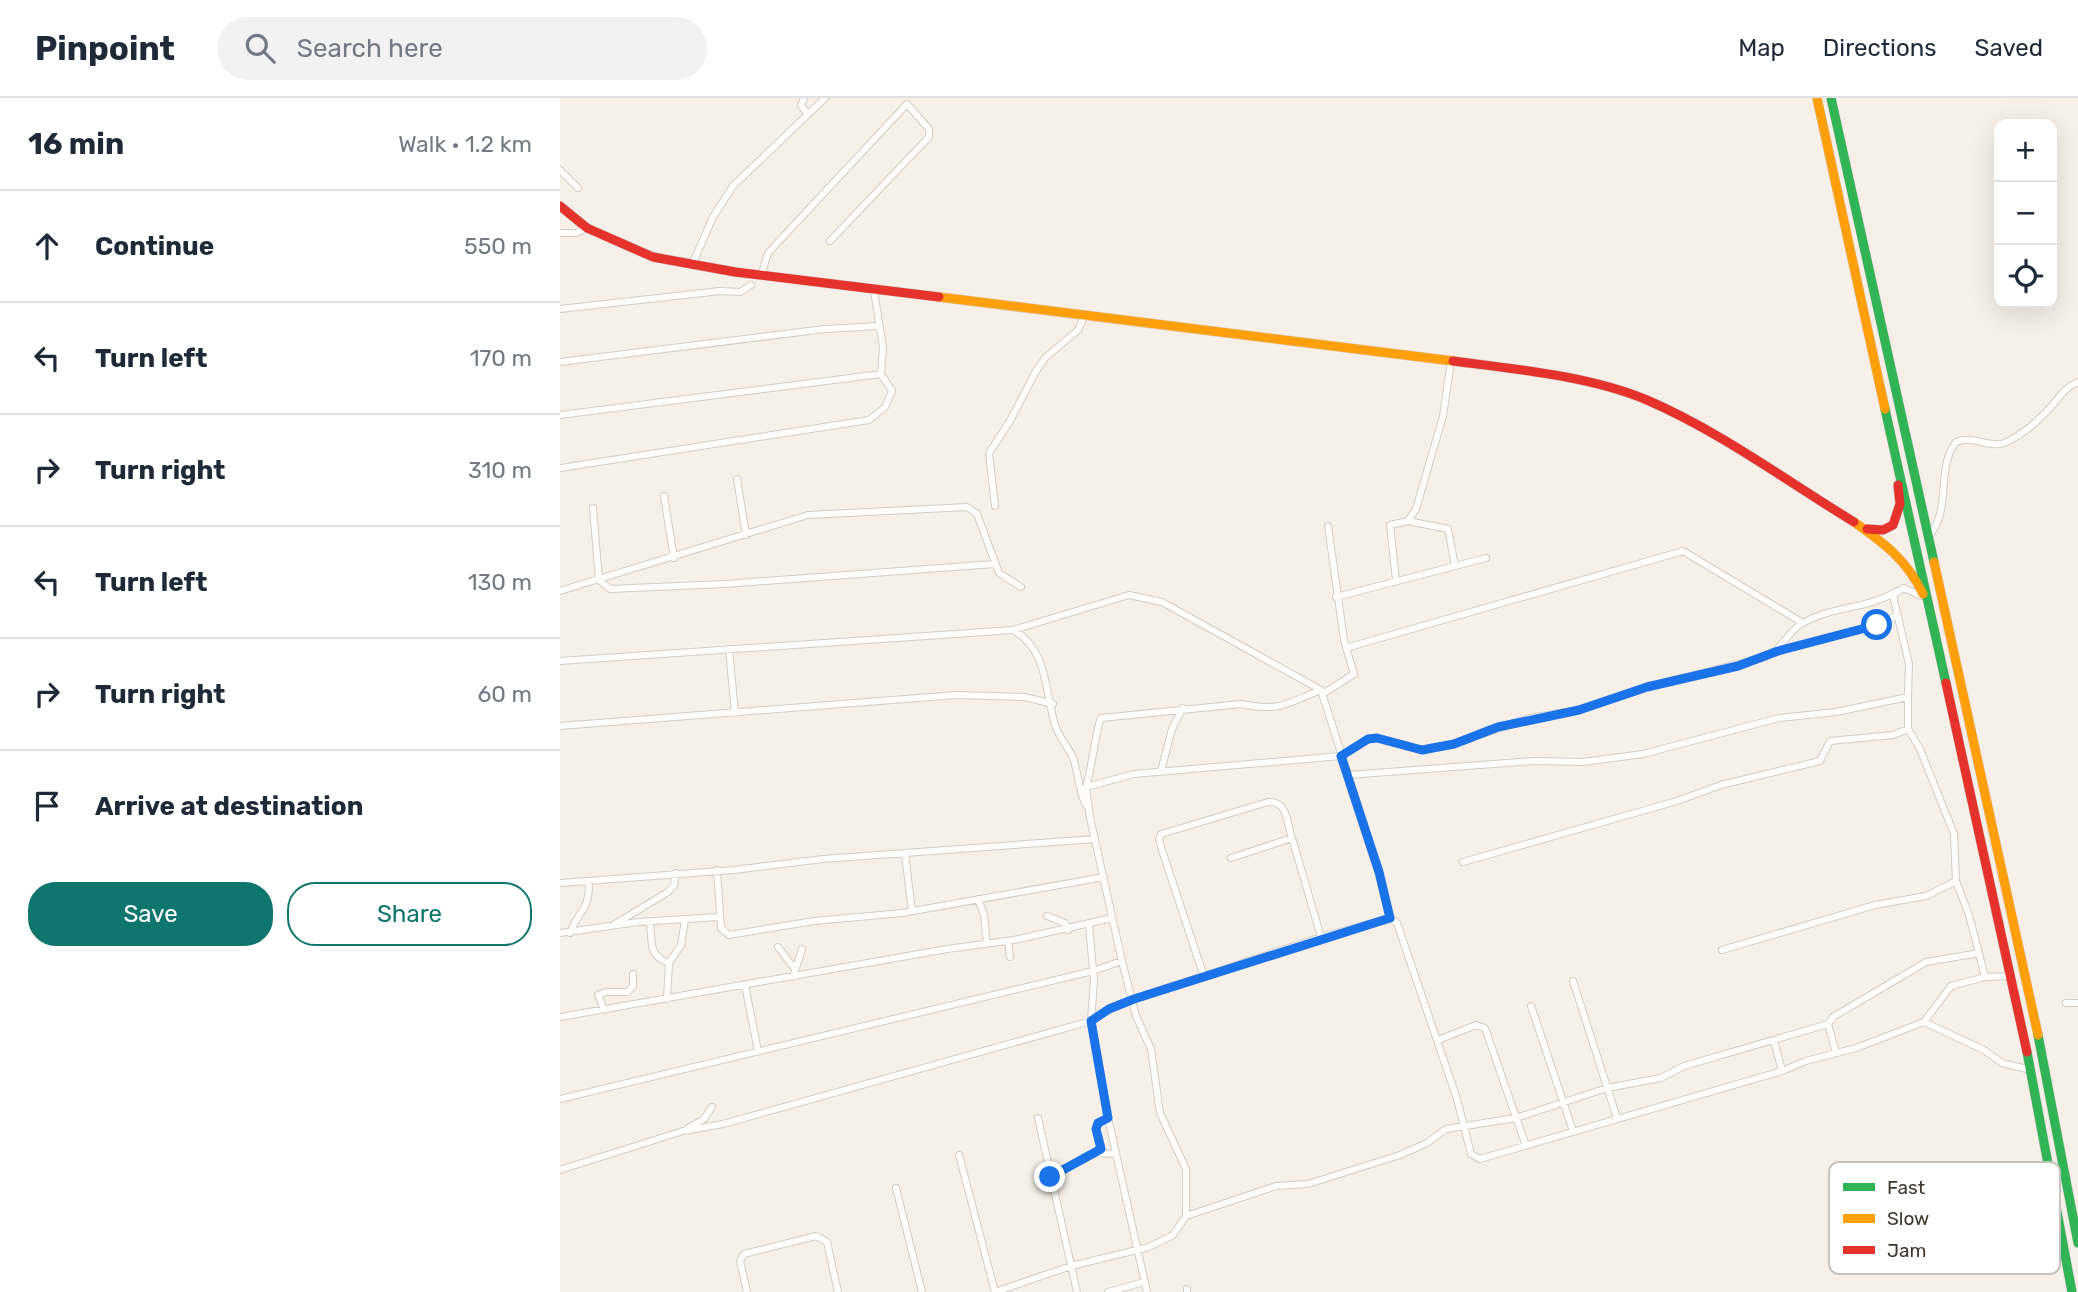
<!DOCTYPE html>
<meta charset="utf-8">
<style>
:root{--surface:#fff;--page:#f2f2f3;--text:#1f2937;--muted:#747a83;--line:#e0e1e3;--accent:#0f766e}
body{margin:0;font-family:Rubik,sans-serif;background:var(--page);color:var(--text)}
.controls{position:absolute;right:21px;top:21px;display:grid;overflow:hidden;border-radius:14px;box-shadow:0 7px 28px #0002}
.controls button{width:63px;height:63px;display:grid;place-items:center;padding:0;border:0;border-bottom:2px solid var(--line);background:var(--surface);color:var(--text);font:35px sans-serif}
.stop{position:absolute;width:21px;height:21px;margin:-16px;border:5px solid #1a73e8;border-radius:50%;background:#fff}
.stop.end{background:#1a73e8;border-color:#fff;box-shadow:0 2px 7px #0008}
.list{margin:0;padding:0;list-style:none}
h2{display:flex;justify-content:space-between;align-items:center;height:91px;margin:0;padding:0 28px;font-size:30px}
h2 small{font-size:23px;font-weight:400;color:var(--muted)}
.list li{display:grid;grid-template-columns:46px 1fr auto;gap:21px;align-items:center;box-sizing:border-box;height:112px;padding:0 28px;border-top:2px solid var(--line)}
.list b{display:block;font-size:26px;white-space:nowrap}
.list em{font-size:23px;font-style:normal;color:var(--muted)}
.actions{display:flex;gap:14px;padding:21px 28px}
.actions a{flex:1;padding:16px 0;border:2px solid var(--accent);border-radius:28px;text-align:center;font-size:24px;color:var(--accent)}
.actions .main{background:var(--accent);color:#fff}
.icon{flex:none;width:38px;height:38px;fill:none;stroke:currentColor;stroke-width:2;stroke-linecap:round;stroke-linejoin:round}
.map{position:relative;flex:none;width:1518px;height:1194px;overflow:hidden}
header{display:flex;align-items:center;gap:42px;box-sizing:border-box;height:98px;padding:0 35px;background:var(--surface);border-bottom:2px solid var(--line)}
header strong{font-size:33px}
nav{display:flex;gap:38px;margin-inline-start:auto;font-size:24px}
.search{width:490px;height:63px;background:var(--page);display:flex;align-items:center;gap:18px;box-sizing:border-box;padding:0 24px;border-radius:38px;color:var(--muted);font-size:26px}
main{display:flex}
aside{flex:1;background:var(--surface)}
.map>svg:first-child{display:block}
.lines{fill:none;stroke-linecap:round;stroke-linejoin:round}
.street-casing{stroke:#d4cdc6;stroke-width:8}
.fast-casing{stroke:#d4cdc6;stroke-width:10}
.slow-casing{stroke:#d4cdc6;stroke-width:10}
.jam-casing{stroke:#d4cdc6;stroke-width:10}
.street{stroke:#fefdfc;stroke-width:6}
.fast{stroke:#30b455;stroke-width:9}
.slow{stroke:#ff9f0a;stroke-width:9}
.jam{stroke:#e5322d;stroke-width:9}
.route{stroke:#1a73e8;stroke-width:9}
.key{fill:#fff;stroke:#c5c3c0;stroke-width:2}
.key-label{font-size:19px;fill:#3f362e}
</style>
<header>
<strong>Pinpoint</strong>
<div class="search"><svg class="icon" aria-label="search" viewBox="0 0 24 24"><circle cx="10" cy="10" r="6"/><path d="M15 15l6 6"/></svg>Search here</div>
<nav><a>Map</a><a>Directions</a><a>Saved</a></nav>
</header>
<main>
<aside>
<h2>16 min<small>Walk · 1.2 km</small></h2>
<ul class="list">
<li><svg class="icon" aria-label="ahead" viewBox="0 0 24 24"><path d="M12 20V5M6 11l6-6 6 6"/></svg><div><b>Continue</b></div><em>550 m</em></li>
<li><svg class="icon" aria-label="left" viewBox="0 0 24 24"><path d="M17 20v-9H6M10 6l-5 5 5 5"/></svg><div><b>Turn left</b></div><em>170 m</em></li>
<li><svg class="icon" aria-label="right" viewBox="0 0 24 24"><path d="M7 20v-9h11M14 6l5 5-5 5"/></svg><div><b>Turn right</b></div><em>310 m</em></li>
<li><svg class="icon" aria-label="left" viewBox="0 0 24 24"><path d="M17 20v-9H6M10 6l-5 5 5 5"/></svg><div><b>Turn left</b></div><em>130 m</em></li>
<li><svg class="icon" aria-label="right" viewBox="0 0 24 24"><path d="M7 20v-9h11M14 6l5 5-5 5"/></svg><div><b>Turn right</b></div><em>60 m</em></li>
<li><svg class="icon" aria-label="arrive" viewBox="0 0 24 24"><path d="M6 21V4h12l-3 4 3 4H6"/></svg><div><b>Arrive at destination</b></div></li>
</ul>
<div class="actions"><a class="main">Save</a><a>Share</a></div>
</aside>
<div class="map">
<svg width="1518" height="1194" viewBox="0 0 1518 1194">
<rect width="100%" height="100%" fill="#f7f0e9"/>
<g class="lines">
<g class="street-casing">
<path id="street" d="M244 0 241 8 248 16
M0 72 18 90
M0 135H16L27 130
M132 167 153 119 173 88 265 0
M201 178 208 155 347 6 369 31V39L270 143
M0 211 160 193 180 194 191 187
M0 264 265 231 319 228
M0 317 321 276 323 249 314 193
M0 370 309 322 325 309 332 293 321 276
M177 381 186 437
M104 398 114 460
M435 408 429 355 450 323 476 273 485 260 518 232 524 219
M33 410 39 482 50 491 165 486 434 466
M848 423 888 431 895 468
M1368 439C1393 411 1375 371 1396 344 1414 336 1431 353 1449 343 1462 336 1477 324 1487 313 1500 301 1499 293 1518 284
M836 482 830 427 848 423 856 411 883 318 891 263
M0 493 248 417 407 409 417 416 439 475 461 489
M776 499 926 460
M453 532 569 497 602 504 761 592 819 774 830 820
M786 550 1123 453 1243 525
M169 551 175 615
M1218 553 1317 527 1336 518
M0 563 453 532C488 551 485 594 495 627 499 640 508 648 513 660 519 676 518 692 526 707
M764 595 794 576 784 542 768 428
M1348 599V631L1360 651 1394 736 1396 783 1409 817 1425 879
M0 628 396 597 465 599 493 606
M601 673 612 631 623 610
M788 677 974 663 1023 664 1083 656 1219 620 1276 614 1348 599 1349 566 1333 498 1343 490 1362 498
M526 689C531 674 537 626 541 620L681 606C721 614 725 606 761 592
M345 756 352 813
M671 760 732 740 761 839
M903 764 1117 703 1161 687 1260 663 1270 643 1333 637 1348 631
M157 772 161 830 169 837 254 823 342 815 544 779
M0 785 174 772 263 761 535 741
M418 801 424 817 427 846
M487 818 505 825 508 832
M90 824C92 843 88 858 109 865
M55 826 108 794 114 787 116 775
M529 826 534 883 531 923 548 1020
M0 835 78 824 159 819
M10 835C20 808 29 816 29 783
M448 843 450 859
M218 849 234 870
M1162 852 1315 807 1366 798 1396 783
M562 863 576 918 591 951 600 1015 626 1071V1118
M233 879 242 851
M644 879 602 752 599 741 601 736 708 704C728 703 726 723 732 740
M1013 883 1057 1020
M185 887 198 953
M107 901 109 865 121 847 125 822
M1506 905H1518
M971 908 1013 1033
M44 912 38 897 46 894H68L73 888V876
M0 919 387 851 454 842 552 820
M1364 924 1391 888 1425 879 1450 878
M1268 926 1276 955
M878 942 916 927 925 930 966 1048
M1214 943 1222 973
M0 1001 533 873 562 863 530 720 526 689 574 676 781 658 808 641 817 640 862 652 894 646 969 620 1019 612 1087 589 1202 560C1226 550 1224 536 1243 525 1271 508 1310 511 1337 493
M478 1020 517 1194
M128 1030 144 1021 152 1009
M536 1055 556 1056
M399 1057 435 1194 511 1168 589 1149 613 1137 626 1118 716 1088 748 1086 840 1057 867 1045 886 1031 956 1020 1047 990 1101 980 1124 968 1268 926 1273 919 1366 864 1419 855
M0 1072 123 1033 163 1026 531 923 549 911 574 901 761 839 830 820 837 825 897 1001 911 1056 920 1061 1222 973 1246 963 1296 950 1364 924 1424 952 1442 965 1471 972
M490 1079 536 1055 541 1047 536 1031 538 1025 548 1020 587 1194
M336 1090 362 1194
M627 1191V1194
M187 1194 180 1163 184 1156 256 1138 267 1144 278 1194
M548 1194 584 1184"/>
</g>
<g class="fast-casing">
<path id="fast" d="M1271 0 1374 464
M1325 311 1386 585
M1478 937 1518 1145
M1467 954 1512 1194"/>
</g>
<g class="slow-casing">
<path id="slow" d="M1257 0 1325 311
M379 199 893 263
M1294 424C1324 445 1347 462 1363 496
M1374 464 1478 937"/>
</g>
<g class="jam-casing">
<path id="jam" d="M0 108 27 130 93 159 175 174 379 199
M893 263C955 271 1030 278 1087 302 1159 333 1227 383 1294 424
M1307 431 1323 432 1333 427 1340 406 1338 387
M1386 585 1467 954"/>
</g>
<use href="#street" class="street"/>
<use href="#fast" class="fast"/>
<use href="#slow" class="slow"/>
<use href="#jam" class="jam"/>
</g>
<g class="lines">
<path class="route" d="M490 1079 541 1051 536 1031 538 1025 548 1020 531 923 549 911 574 901 830 820 819 774 781 658 808 641 817 640 862 652 894 646 938 629 1019 612 1087 589 1178 568 1218 553 1317 527"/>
</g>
<rect x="1269" y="1064" width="231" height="112" rx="10" class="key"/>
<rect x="1283" y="1085" width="32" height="8" fill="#30b455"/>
<rect x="1283" y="1116" width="32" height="9" fill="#ff9f0a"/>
<rect x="1283" y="1148" width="32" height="8" fill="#e5322d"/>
<g class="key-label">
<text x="1327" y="1096">Fast</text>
<text x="1327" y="1127">Slow</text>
<text x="1327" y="1159">Jam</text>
</g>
</svg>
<div class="controls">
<button>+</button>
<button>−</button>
<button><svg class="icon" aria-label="locate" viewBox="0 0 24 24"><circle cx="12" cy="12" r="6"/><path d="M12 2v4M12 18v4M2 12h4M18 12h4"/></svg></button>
</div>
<div class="stop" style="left:1317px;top:527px"></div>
<div class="stop end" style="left:490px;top:1079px"></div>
</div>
</main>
